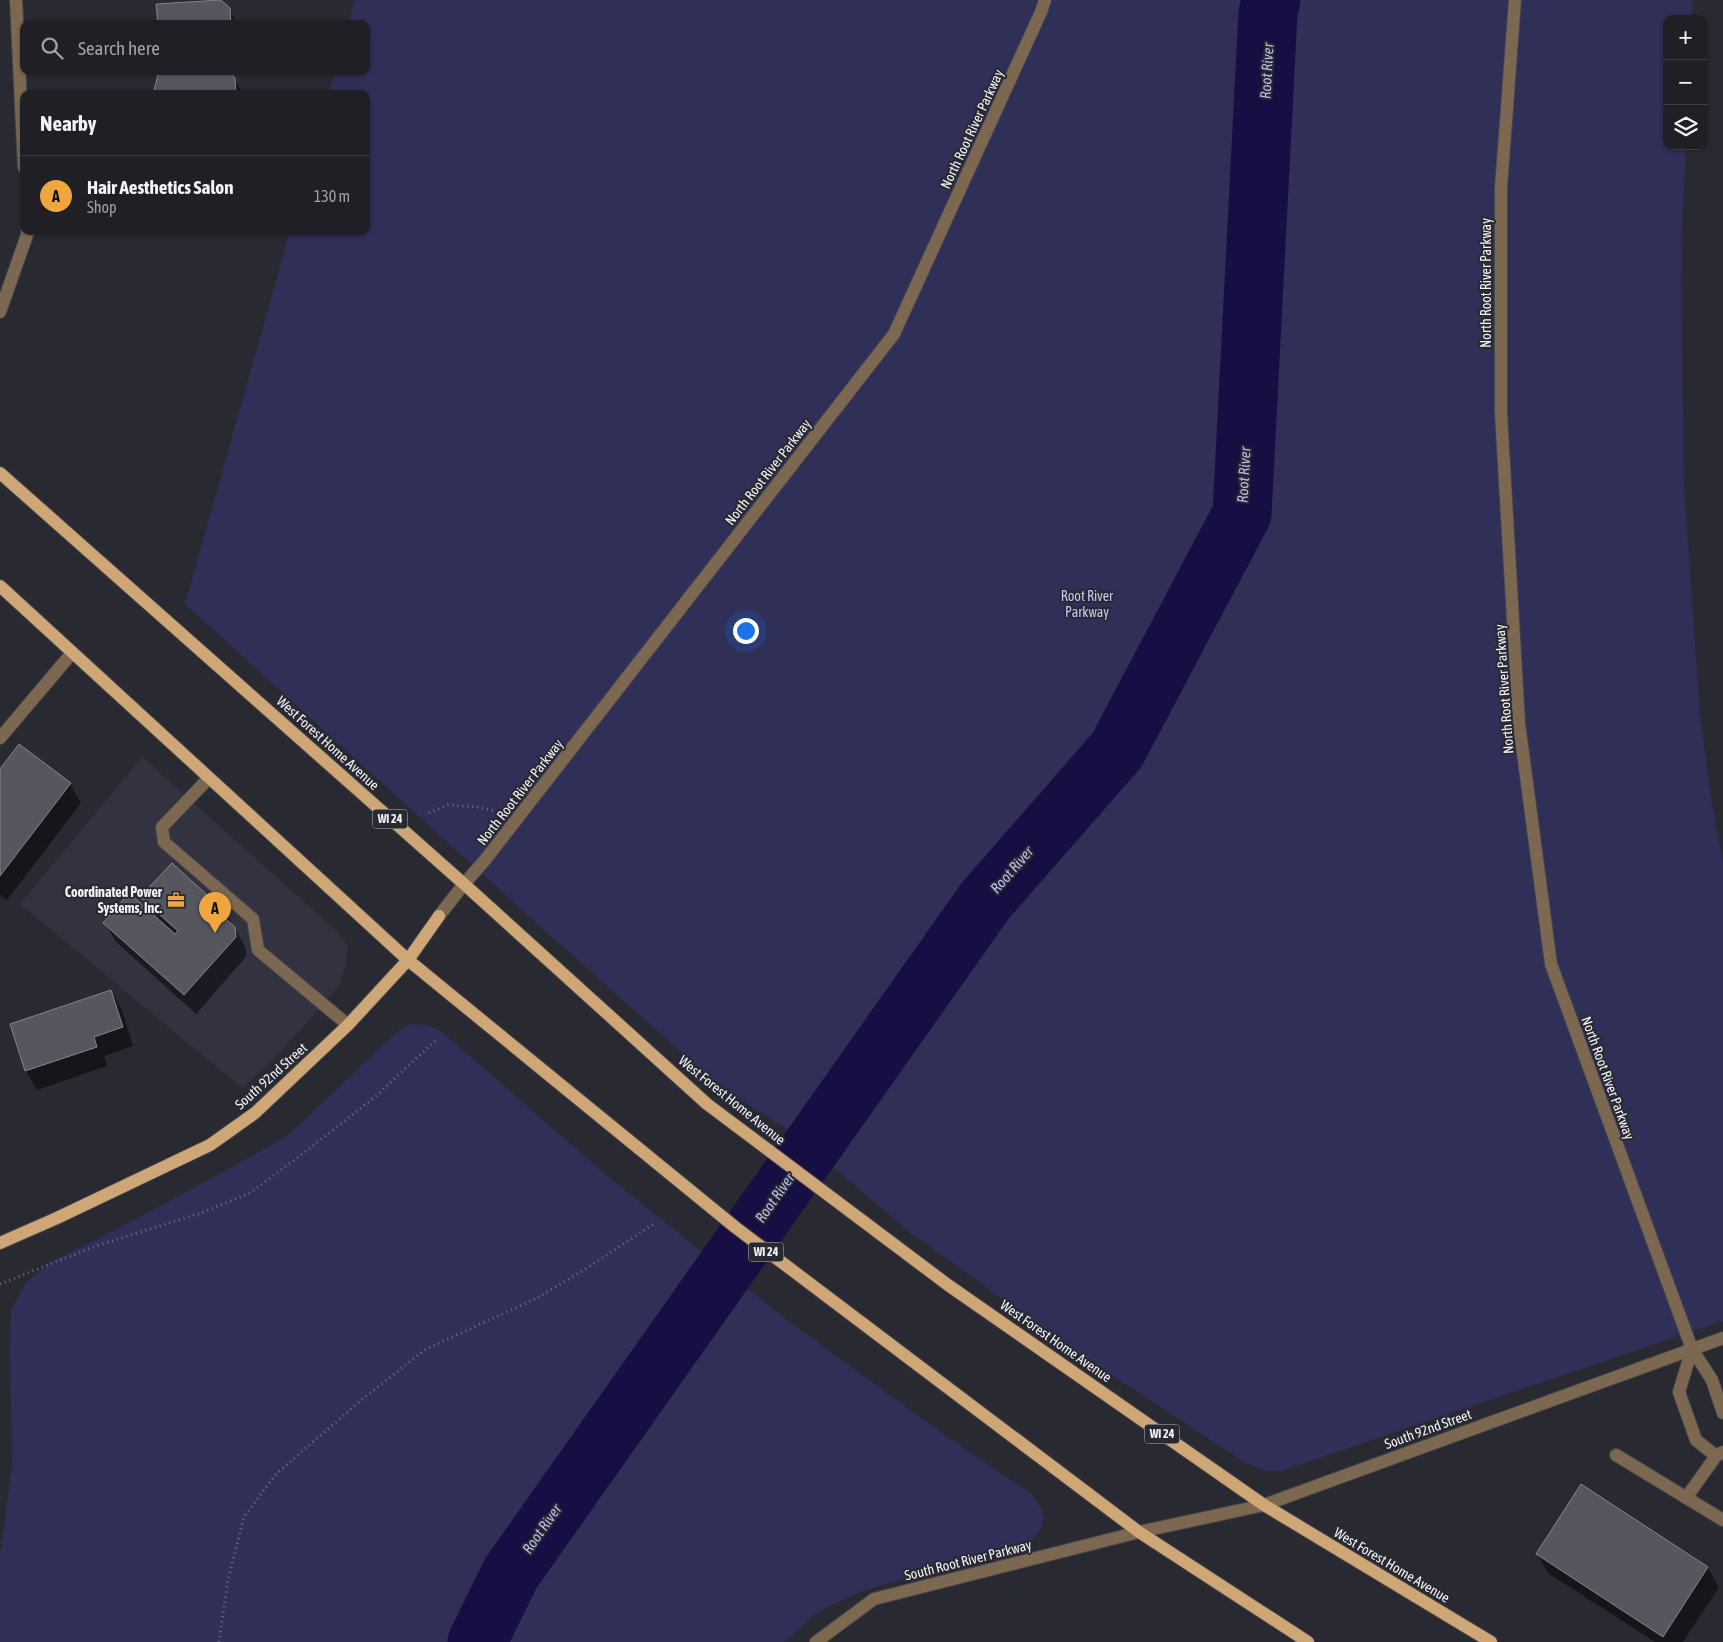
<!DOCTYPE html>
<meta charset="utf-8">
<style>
:root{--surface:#1f1f25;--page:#27272d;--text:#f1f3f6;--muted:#a1a2a7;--line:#3c3d42;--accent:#f0a63f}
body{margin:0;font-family:"Asap Condensed",sans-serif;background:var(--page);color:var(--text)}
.controls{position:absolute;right:15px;top:15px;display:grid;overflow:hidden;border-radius:10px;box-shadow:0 1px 4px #0004}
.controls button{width:45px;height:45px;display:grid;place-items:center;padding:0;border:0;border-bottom:1px solid var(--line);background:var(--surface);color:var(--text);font:25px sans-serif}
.you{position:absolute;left:745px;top:630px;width:18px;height:18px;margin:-12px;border:4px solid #fff;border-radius:50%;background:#1a73e8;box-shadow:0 0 0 8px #1a73e833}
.badge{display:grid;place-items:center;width:32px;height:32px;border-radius:50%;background:var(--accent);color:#111;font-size:16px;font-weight:700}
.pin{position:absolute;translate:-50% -41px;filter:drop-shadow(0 1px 2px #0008)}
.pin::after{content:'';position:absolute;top:26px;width:18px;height:15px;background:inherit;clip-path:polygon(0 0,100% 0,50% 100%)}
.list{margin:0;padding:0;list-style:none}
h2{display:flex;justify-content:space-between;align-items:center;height:65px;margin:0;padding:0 20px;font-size:21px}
h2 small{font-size:16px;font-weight:400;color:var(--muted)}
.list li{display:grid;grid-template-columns:32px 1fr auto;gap:15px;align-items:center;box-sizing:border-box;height:80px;padding:0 20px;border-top:1px solid var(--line)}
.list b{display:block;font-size:19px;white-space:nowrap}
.list p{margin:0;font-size:16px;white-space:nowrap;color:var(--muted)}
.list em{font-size:16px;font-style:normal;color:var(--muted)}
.icon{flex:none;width:28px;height:28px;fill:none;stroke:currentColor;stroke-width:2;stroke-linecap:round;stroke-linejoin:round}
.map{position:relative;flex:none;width:1723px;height:1642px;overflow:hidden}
.search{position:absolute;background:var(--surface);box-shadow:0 1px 4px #0004;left:20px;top:20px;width:350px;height:55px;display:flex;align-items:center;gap:12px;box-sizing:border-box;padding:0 18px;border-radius:10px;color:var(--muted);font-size:19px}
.panel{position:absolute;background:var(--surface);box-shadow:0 1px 4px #0004;left:20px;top:90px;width:350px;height:145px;border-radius:10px}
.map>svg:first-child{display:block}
.built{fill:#323240}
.green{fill:#2f2f57}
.shadow{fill:#0007}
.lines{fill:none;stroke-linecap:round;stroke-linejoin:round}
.river{stroke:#170f44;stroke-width:59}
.building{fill:#56565f;stroke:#84858f}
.minor-casing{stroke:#45454d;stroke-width:14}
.major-casing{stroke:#45454d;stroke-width:14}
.path{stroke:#6f6f76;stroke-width:3;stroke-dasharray:1 4;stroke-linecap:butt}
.minor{stroke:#7c6851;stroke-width:12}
.major{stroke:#cfa675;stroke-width:12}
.labels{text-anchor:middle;stroke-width:4;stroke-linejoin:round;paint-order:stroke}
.shield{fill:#292931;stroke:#b6b6bc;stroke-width:1}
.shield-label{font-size:12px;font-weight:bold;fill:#f2f2f8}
.street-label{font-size:14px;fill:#f2f2f8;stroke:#292931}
.park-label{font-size:14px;fill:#c3c6fb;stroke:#292931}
.poi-label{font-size:14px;font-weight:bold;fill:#f2f2f8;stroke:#292931;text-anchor:end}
.water-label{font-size:15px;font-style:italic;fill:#babdf2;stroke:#292931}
</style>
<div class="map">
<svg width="1723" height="1642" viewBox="0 0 1723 1642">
<rect width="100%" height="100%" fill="#292931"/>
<path class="built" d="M142 757 338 932 348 946 345 968 338 987 273 1060 242 1088 20 904Z"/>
<path class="green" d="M355 0H1693L1691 19H1667V146H1686L1681 253 1684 484 1700 714 1712 804 1723 864V1321L1281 1471H1264L1246 1463 1073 1350 911 1233 795 1135 717 1084 535 922 185 604 290 231H366V94H329L335 71H366V24H348Z
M411 1024 427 1025 441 1031 604 1173 782 1316 939 1431 1032 1494C1049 1517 1047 1526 1026 1545L865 1590 821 1610 784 1642H0V1555L12 1466 10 1351 11 1310 25 1284 49 1263 136 1219 286 1137 399 1030Z"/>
<path class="shadow" d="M229 9 237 24H159Z
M160 71H236V82L243 94H154Z
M0 771 70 784 81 803 7 900 0 895Z
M172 864 227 915 246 948V957L196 1014 116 942 105 923 151 914 141 897Z
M111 991 122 1010 133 1046 104 1056 107 1066 37 1090 26 1071 11 1025Z
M1581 1486 1708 1568 1719 1587 1683 1642H1655L1548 1573 1537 1554Z"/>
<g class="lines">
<path class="river" d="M477 1642 511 1573 985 901 1117 750 1242 514 1268 13 1271 0"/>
</g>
<path class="building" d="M221 0 230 8 231 24H158L156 4Z
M159 71H228L235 77 236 94H153Z
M19 744 71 783 0 876V769Z
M172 863 228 914 225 918 235 927 236 937 184 995 103 923 129 893 175 934 178 931 140 897Z
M111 990 123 1027 94 1037 97 1047 25 1071 10 1024Z
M1581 1484 1708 1567 1663 1637 1536 1554Z"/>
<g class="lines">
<g class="minor-casing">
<path id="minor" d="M16 0 24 167
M1515 0 1501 188V413L1519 723 1551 964 1692 1349 1712 1380 1723 1413
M0 312 27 235V231
M0 738 72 653
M209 778 162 827 164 842 253 919 258 950 348 1025
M439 916 464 884 485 860 894 334 1041 12 1045 0
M1692 1349 1679 1392 1696 1440 1716 1456
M1616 1455 1723 1520
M1686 1498 1716 1456 1723 1452
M816 1642 874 1599 1139 1532 1264 1505 1723 1338"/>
</g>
<g class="major-casing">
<path id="major" d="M0 473 464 884 707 1104 948 1285 1264 1505 1491 1642
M0 586 408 960 735 1227 1139 1532 1308 1642
M0 1243 57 1218 210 1145 255 1113 348 1025 408 960 439 916"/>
</g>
<path class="path" d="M429 813 448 805 479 807 495 811
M0 1284 96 1246 201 1213 250 1193 305 1152 375 1097 437 1039
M219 1642 228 1580 244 1517 276 1474 365 1397 426 1349 537 1298 584 1270 655 1223"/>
<use href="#minor" class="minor"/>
<use href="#major" class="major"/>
</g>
<defs>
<g id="office-bare" transform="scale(1.35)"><path d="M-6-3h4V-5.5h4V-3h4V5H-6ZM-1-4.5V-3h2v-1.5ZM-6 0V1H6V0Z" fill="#f0a63f" stroke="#292931" stroke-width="2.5" paint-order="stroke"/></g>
</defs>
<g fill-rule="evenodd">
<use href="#office-bare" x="176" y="900"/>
</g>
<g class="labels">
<g class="shield">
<rect x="372.5" y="809.5" width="35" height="19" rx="4"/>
<rect x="748.5" y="1242.5" width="35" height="19" rx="4"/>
<rect x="1144.5" y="1424.5" width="35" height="19" rx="4"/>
</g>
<g class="shield-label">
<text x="390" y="823">WI 24</text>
<text x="766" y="1256">WI 24</text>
<text x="1162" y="1438">WI 24</text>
</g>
<g class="street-label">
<text transform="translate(972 129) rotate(-65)" y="5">North Root River Parkway</text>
<text transform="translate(1486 283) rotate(-90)" y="5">North Root River Parkway</text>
<text transform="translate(768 472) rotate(-52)" y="5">North Root River Parkway</text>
<text transform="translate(1504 689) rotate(-94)" y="5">North Root River Parkway</text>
<text transform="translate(328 743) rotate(42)" y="5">West Forest Home Avenue</text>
<text transform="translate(520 792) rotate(-52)" y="5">North Root River Parkway</text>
<text transform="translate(271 1076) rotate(-42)" y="5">South 92nd Street</text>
<text transform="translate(1608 1078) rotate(70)" y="5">North Root River Parkway</text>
<text transform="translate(732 1100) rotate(39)" y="5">West Forest Home Avenue</text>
<text transform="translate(1056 1341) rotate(35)" y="5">West Forest Home Avenue</text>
<text transform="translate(1428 1429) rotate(-20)" y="5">South 92nd Street</text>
<text transform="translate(968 1560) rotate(-14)" y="5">South Root River Parkway</text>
<text transform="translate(1392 1565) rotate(31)" y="5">West Forest Home Avenue</text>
</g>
<g class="park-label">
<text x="1087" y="601">Root River<tspan x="1087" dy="16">Parkway</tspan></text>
</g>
<g class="poi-label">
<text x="162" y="897">Coordinated Power<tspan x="162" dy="16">Systems, Inc.</tspan></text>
</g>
<g class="water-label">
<text transform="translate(1267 71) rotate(-87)" y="5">Root River</text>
<text transform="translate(1244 475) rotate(-87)" y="5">Root River</text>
<text transform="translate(1012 870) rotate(-49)" y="5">Root River</text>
<text transform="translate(775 1198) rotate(-55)" y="5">Root River</text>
<text transform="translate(542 1529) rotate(-55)" y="5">Root River</text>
</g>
</g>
</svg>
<div class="controls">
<button>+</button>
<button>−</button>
<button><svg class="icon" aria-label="layers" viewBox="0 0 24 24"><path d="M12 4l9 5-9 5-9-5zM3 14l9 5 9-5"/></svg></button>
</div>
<div class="you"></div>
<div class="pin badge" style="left:215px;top:933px">A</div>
<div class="search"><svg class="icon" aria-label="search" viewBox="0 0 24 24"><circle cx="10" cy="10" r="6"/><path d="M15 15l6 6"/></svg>Search here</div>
<section class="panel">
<h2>Nearby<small></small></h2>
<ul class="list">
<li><span class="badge">A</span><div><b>Hair Aesthetics Salon</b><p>Shop</p></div><em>130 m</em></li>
</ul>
</section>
</div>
